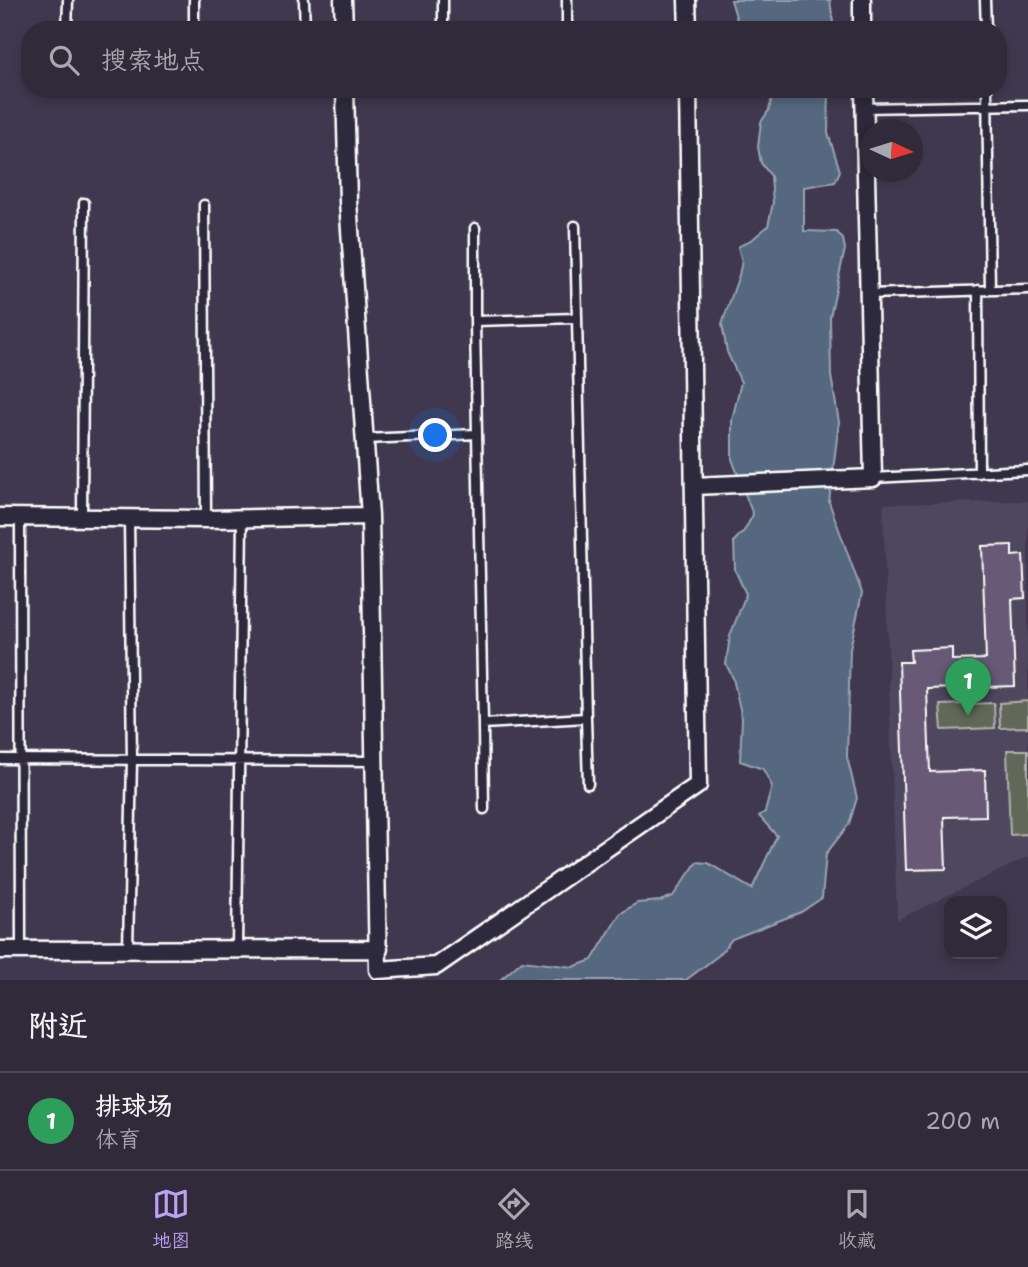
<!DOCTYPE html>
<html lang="zh">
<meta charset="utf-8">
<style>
:root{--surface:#302a3a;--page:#383242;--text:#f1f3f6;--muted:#a8a7af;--line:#4b4654;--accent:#bca0f2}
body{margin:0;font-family:"Shantell Sans","LXGW WenKai TC",sans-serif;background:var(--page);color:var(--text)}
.controls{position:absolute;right:21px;bottom:21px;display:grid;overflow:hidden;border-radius:14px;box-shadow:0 4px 10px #0003}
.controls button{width:63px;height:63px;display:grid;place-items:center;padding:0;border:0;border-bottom:2px solid var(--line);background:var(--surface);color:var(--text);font:35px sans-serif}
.compass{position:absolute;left:860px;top:119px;width:63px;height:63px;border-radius:50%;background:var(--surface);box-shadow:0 4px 10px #0003;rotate:94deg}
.you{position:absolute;left:436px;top:436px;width:24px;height:24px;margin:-18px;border:5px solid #fff;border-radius:50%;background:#1a73e8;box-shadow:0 0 0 10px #1a73e833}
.badge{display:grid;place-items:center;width:46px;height:46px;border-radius:50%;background:var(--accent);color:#fff;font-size:23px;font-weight:700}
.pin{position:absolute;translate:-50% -58px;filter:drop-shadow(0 2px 4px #0008)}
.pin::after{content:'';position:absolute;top:37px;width:24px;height:21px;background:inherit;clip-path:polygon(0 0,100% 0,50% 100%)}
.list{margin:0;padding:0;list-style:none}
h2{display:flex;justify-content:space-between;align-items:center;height:91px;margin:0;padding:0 28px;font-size:30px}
h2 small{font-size:23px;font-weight:400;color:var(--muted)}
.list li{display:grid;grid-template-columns:46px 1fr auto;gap:21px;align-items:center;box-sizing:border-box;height:98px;padding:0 28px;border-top:2px solid var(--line)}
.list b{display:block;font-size:26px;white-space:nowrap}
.list p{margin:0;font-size:23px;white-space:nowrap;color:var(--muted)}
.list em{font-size:23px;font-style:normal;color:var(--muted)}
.icon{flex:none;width:38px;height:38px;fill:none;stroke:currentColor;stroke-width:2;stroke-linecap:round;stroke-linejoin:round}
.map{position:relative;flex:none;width:1028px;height:980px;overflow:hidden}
.search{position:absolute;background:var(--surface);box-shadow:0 4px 10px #0003;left:21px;right:21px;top:21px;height:77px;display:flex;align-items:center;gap:18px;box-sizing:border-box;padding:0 24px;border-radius:28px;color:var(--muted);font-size:26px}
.sheet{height:189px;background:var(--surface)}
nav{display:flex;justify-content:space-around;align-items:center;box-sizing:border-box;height:98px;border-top:2px solid var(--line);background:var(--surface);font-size:19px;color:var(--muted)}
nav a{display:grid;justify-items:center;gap:4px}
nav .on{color:var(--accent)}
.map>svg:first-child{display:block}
.built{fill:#50465d}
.green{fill:#626759;stroke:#b0b3ac;stroke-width:2}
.water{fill:#556780;stroke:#99a4b3;stroke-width:2}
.building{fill:#685a76;stroke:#fff;stroke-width:2}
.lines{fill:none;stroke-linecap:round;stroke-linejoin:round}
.service-casing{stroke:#fff;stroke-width:13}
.minor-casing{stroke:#fff;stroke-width:21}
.service{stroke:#2f2a3d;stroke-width:8}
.minor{stroke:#2f2a3d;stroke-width:16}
</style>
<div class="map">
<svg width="1028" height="980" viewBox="0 0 1028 980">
<rect width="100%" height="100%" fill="#40384e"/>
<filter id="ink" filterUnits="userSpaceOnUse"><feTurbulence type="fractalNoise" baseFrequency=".0143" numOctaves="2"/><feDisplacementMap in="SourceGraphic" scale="14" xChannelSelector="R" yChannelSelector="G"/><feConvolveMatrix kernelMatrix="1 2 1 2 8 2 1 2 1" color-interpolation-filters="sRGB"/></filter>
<g filter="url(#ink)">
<path class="built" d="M1028 501V857L897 920 883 504Z"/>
<path class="green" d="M1028 701V727L1000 728 999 703Z
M994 703 995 728 942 730 940 705Z
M1007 750H1028V834L1010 835Z"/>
<path class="water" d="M731 0H830L834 30H740Z
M774 89H829L828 133 840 171 835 182 804 187V231L837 232 843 239 845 249 830 317 831 376 839 422 829 502 862 593 850 649 847 757 857 798 849 824 826 854 822 898 801 912 732 939 719 955 686 980H500L522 961 573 967 592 960 620 914 637 903 660 901 673 896 697 862 708 863 752 889 777 836 759 816 765 812 772 786 763 769 740 761 742 718 733 678 726 664 730 636 746 594 735 570 734 541 744 531 753 515 732 459V420L741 382 727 352 722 324 739 275 742 261 738 247 754 238 768 226 773 203 771 176 761 163 758 147 761 122 769 110Z"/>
<path class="building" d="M1012 545V556L1023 555 1025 598 1012 599 1015 686 927 689 930 772 985 770 986 816 944 817 946 869 906 870 899 662H911L910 650 952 648V660L986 659 982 546Z"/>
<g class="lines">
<g class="service-casing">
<path id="service" d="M194 0V30
M304 0 305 30
M443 0V30
M567 0V30
M985 0 986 30
M67 30 68 0
M987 89 990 290
M864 108 1028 105
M204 205 206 519
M575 226 577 318
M978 290 979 473
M869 294 1028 289
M475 321V228
M365 439 477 434 475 321 577 318 586 718 483 724 477 434
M873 478 1028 470
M20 517 21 950
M82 518 84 203
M586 718 588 784
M483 724 484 809
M0 759 375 761
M128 949 132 760 129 518
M237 949 242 518"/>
</g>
<g class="minor-casing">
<path id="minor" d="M343 0 344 30
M687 0 688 30
M862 0V30
M345 89 348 201 370 516 378 970 436 966 698 785 688 89
M694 486 873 478 864 89
M0 517 206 519 370 516
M0 950 379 949"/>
</g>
<use href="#service" class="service"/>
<use href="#minor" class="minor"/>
</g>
</g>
</svg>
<div class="controls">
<button><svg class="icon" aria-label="layers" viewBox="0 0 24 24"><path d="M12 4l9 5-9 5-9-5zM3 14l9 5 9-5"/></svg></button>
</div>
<svg class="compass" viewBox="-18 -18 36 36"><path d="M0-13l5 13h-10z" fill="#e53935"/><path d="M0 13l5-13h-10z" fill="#a8a7af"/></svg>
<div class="you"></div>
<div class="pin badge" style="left:968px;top:716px;background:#2e9e5b">1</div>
<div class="search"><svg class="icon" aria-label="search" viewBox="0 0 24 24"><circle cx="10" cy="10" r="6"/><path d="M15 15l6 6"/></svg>搜索地点</div>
</div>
<section class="sheet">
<h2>附近<small></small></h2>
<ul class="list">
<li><span class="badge" style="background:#2e9e5b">1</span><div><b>排球场</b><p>体育</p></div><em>200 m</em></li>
</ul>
</section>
<nav>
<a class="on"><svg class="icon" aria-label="map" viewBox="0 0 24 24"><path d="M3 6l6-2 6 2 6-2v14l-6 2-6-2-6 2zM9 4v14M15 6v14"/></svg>地图</a>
<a><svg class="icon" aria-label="directions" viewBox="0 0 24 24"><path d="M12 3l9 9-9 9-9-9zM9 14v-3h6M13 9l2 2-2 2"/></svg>路线</a>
<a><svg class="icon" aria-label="saved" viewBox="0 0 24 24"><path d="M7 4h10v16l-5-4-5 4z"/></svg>收藏</a>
</nav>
